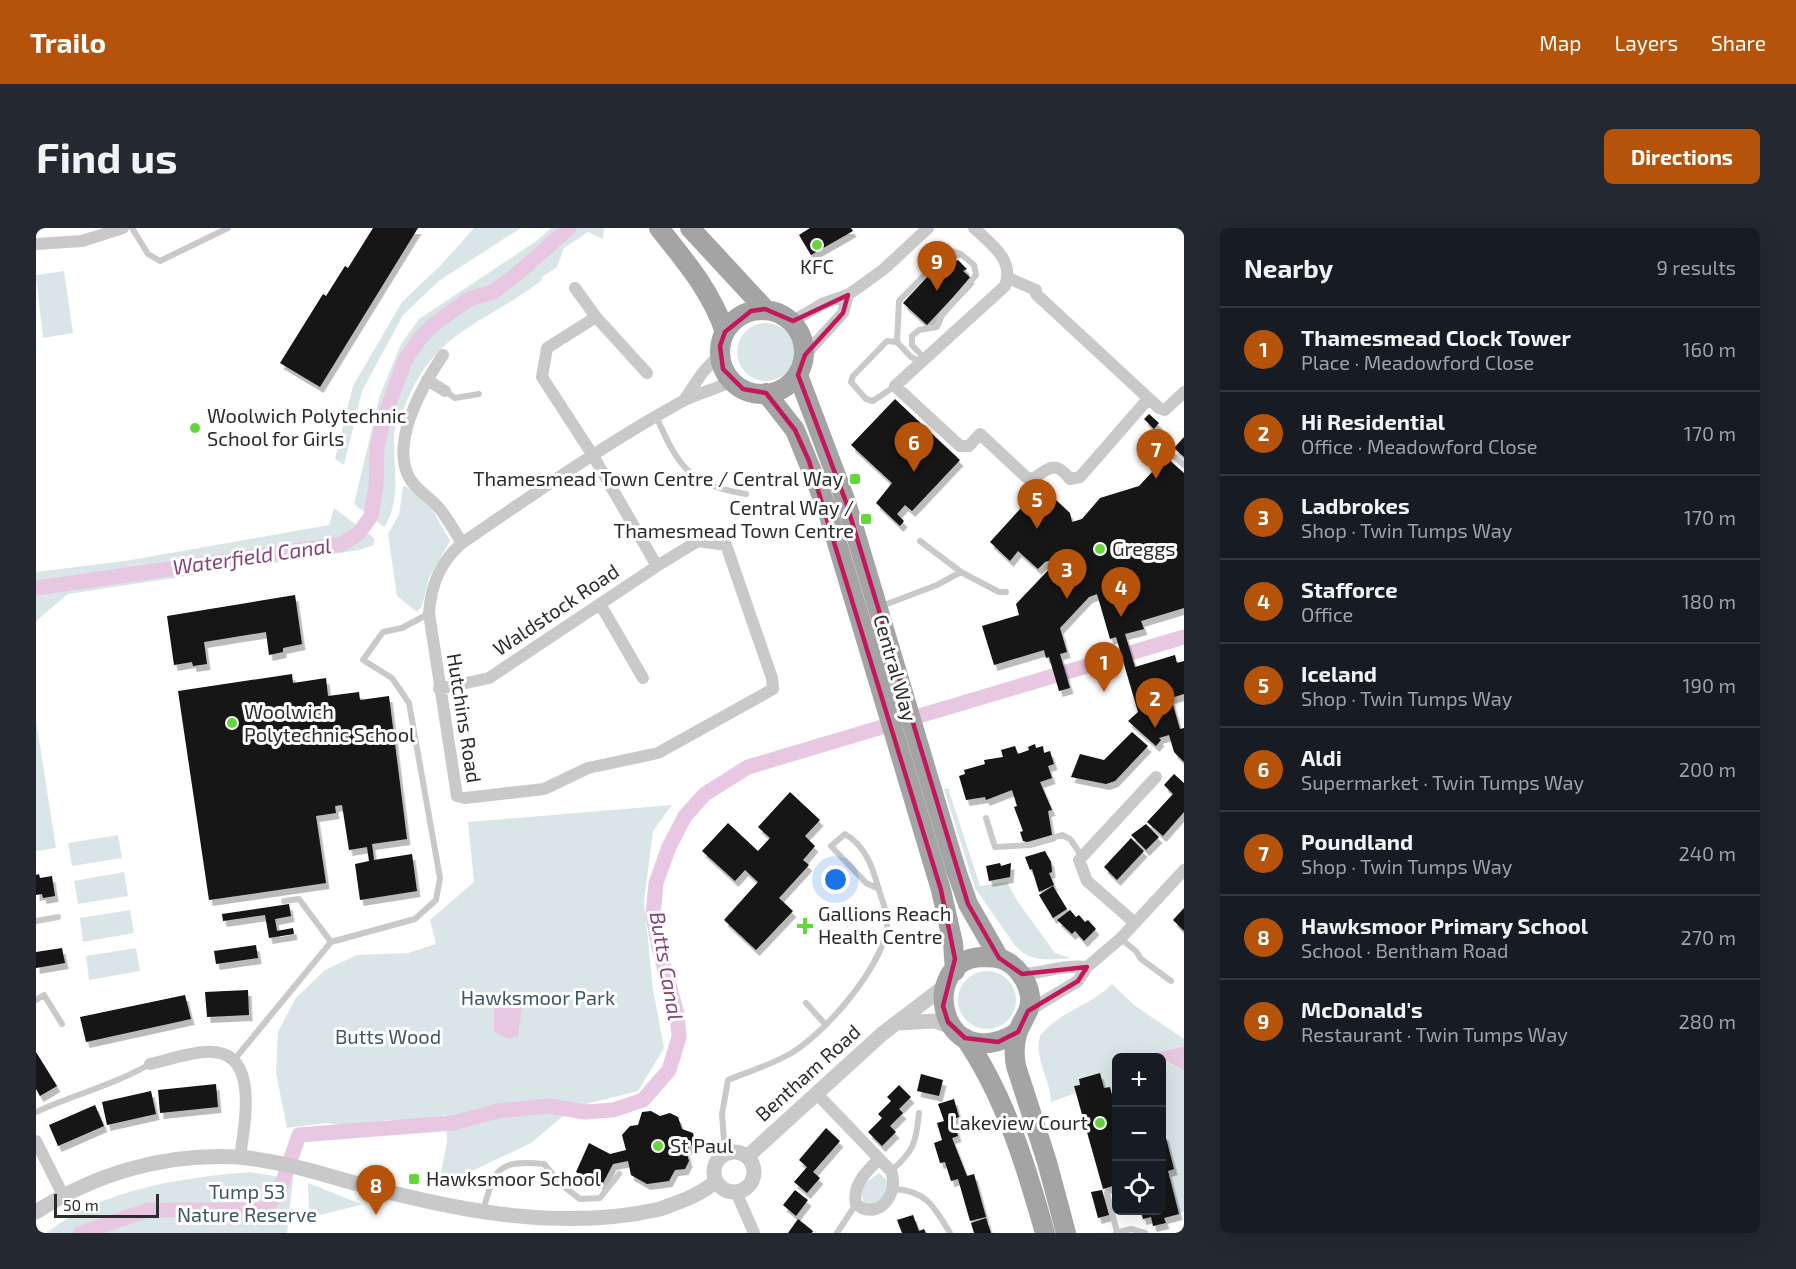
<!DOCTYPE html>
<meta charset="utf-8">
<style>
:root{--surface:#171b24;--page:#242831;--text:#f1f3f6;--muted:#9ea1a6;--line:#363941;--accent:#b45309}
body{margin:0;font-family:"Exo 2",sans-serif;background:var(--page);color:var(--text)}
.controls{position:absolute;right:18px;bottom:18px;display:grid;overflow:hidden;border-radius:9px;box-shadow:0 6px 24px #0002}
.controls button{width:54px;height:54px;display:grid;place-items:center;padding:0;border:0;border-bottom:2px solid var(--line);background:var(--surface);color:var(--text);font:30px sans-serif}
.scale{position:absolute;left:18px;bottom:15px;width:105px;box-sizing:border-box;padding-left:6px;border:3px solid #2c2c2c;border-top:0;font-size:16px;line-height:21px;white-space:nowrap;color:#2c2c2c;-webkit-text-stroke:4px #fff;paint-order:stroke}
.you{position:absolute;left:800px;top:652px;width:21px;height:21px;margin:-15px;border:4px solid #fff;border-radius:50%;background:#1a73e8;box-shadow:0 0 0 9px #1a73e833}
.badge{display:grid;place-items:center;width:39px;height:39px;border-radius:50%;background:var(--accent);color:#fff;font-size:20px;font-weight:700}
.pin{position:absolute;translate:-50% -50px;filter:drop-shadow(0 2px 3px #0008)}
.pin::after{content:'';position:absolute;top:32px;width:21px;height:18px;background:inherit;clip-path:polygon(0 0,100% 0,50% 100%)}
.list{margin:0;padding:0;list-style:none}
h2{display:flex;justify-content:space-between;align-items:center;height:78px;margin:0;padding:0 24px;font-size:26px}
h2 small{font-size:20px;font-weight:400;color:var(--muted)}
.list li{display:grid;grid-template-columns:39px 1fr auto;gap:18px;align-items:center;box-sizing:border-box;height:84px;padding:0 24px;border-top:2px solid var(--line)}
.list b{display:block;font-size:22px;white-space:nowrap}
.list p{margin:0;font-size:20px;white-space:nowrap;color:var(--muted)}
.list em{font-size:20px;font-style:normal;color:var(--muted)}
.icon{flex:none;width:33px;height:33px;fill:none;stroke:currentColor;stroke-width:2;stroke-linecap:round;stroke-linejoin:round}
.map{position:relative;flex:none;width:1148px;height:1005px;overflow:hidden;border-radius:9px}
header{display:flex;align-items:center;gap:36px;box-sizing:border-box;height:84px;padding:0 30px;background:var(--accent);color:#fff}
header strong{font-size:28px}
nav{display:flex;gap:33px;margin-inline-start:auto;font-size:21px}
.intro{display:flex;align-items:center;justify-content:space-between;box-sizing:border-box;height:144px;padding:0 36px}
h1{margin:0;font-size:42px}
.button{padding:15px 27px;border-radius:9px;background:var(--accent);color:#fff;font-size:21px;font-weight:700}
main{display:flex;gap:36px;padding:0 36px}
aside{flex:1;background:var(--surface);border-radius:9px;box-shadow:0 6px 24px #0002}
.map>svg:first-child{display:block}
.green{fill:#dae5e8}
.water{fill:#e7c7e1}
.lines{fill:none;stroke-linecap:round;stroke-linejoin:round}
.canal{stroke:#e7c7e1;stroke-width:15}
.building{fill:#131313;filter:url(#shadow)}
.service{stroke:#c9c9c9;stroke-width:6}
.minor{stroke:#c9c9c9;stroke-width:12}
.tertiary{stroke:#c9c9c9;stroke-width:15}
.primary{stroke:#a4a4a4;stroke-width:20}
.marked{fill:none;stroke:#c2185b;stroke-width:4.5;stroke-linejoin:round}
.poi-dot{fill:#67d53c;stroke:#fff;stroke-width:2}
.labels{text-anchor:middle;stroke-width:6;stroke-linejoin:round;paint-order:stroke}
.poi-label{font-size:20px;fill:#2c2c2c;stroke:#fff;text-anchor:start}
.street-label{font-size:20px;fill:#2c2c2c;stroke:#fff}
.park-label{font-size:20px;fill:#3e5763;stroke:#fff}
.water-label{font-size:21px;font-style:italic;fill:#864279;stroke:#fff}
</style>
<header>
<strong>Trailo</strong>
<nav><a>Map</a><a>Layers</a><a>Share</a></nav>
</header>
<div class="intro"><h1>Find us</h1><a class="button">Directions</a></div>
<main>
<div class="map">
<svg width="1148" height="1005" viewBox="0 0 1148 1005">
<defs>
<filter id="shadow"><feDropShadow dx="3.5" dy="6" stdDeviation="0" flood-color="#0004"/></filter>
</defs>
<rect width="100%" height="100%" fill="#fff"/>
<path class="green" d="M438 0H485L404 52 367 87 326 163 308 237 299 231 317 158 366 74 406 36Z
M515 0H568L567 11 552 4 528 20 521 39 506 49V52C449 96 399 102 370 175 366 185 358 198 358 209 357 239 366 272 348 299L318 276 344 167 365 116 383 91 499 14Z
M28 43 37 105 7 110 0 47Z
M701 124a29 29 0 1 1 58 0a29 29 0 1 1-58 0Z
M367 258 371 259 396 281 414 313 393 350 386 378 381 384 361 368 352 306 363 287Z
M298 280 338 310V317L323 322 32 366 0 393V344L89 333 293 297Z
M0 492 20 620 0 623Z
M912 560 944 658 971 654 982 674 1019 725 1035 730C1011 732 993 735 977 715L939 660 908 561Z
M636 577 617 603 608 673 617 761 628 820 602 863 538 879 495 915 402 959 411 914 410 887 394 892H351L320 899 290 895 251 900 240 845 242 804 260 770 289 742 321 727 372 725 400 716 394 692 438 654 432 594Z
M82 607 86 630 36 638 32 615Z
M88 644 92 668 42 676 38 653Z
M94 682 98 705 47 714 44 690Z
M100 720 104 743 53 752 50 728Z
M922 772a29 29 0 1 1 58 0a29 29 0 1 1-58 0Z
M1076 756 1098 777 1148 811V818L1116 826 1120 829 1080 830V865L1076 866 1074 859 1068 860 1063 845 1043 851 1044 857 1038 858 1040 865 1015 874C1015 852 997 829 1004 808 1022 784 1056 777 1076 756Z
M1126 832 1148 842V983L1143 986 1132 943 1138 940 1129 907H1126Z
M213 944 257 951 251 1005H10C67 961 144 950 213 944Z
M843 945 853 954 849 968 838 977 828 975 825 965 829 955Z
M272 955 325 976 324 977 276 989 273 988Z"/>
<path class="water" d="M476 766 487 771 482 808 473 811 458 804V775Z
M1148 818V842L1115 826Z"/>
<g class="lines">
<path class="canal" d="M0 360 306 316 323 305 335 288 340 258 341 220 347 193 369 132 385 109 397 97 433 71 457 64 481 46 533 0
M45 1005 112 982H228L244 962 263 907 417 895 462 883 513 878 549 884 577 882 607 872 633 842 643 809 641 786 623 720 617 687 620 655 633 619 649 588 669 566 712 539 1148 409"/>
</g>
<path class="building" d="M337 0H382L284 159 244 135 287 66 290 68 309 38 312 40Z
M774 0H815L817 3 775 27 763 7Z
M922 32 931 41 927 43 935 50 891 97 867 75 903 36 905 38Z
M859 171 924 232 876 283 869 277 861 286 868 293 864 298 840 275 856 255 815 217Z
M1113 186 1123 195 1118 201 1108 191Z
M1148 209V229L1138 220Z
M1130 229 1148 245V380L1105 393 1108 401 1089 406 1099 439 1139 427 1141 435 1148 433V466L1135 470 1144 501 1148 500V534L1138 524 1133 507 1123 510 1125 512 1120 518 1092 493 1102 484 1080 409 1074 411 1061 366 1053 369 1024 400 1031 424 1024 426 1034 460 1023 463 1013 429 1010 430 1008 422 958 437 946 398 983 387 980 376 1019 335 1018 331 1009 334 1002 341 982 323 974 333 954 314 1005 258 1034 285 1036 294 1046 291 1064 270 1103 258Z
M259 367 266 416 247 420V424L233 427 230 404 168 414 171 436 157 438 156 434 138 437 131 388Z
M256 446 257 455 290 450 292 468 323 464 324 472 353 468 371 611 336 616 338 632 376 626 381 663 324 672 319 636 333 633 331 619 313 622 306 577 299 578 300 585 280 588 290 655 173 672 142 463Z
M1096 504 1112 518 1079 553 1070 556 1035 549 1044 526 1068 532Z
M999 516 1000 520 1007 518 1008 525 1014 523 1018 536 1012 538 1016 550 1004 554 1016 582 1012 583 1016 607 991 614 987 613 984 604 987 603 978 579 981 578 976 562 950 572 949 569 930 572 923 548 929 546 928 542 949 536 948 532 967 529 965 522 979 518 982 526 993 522 992 519Z
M1138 546 1148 555V584L1127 608 1111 594 1137 566 1128 557Z
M754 564 784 592 769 608 779 618 767 632 773 637 743 670 757 683 720 722 688 692 722 654 709 642 699 653 666 623 692 595 722 623 734 610 722 599Z
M1110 596 1123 609 1110 622 1095 607Z
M1095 610 1108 623 1081 652 1068 639Z
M1009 623 1015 634 1016 644 1013 645 1018 657 1003 664 996 641 994 642 989 629Z
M964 635 965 638 975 635 974 649 953 653 950 638Z
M3 646 4 650 16 648 19 668 7 670 6 666 0 667V647Z
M1017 658 1031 681 1017 690 1003 667Z
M253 676 255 688 239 691 241 703 257 700 258 706 233 710 229 687 187 693 186 686Z
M1148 680V703L1137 692Z
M1034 682 1040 689 1043 687 1049 694 1052 692 1060 701 1048 713 1039 703 1036 706 1021 692Z
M220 717 222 730 180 736 178 723Z
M26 720 29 735 0 740V724Z
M212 762 213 787 171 789 169 764Z
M149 767 155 791 50 814 44 789Z
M0 824 21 858 4 868 0 861Z
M1064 845 1068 860 1074 859 1080 882V957L1067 961 1038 858 1044 857 1043 851Z
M885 846 907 852 903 868 881 863Z
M180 856 182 879 124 885 122 862Z
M863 857 875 869 863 881 867 885 854 898 860 904 846 918 832 904 846 890 842 886 855 873 851 869Z
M115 863 120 886 71 897 66 874Z
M918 871 923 889 917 891 922 908 916 910 931 948 938 946 950 989 934 993 922 951 915 953 909 934 904 935 898 915 906 912 901 895 908 893 902 876Z
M59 877 68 898 22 918 13 897Z
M615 883 624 888 634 885 642 889 646 901 657 905 659 914 650 922 653 933 649 941 639 942 633 953 611 956 595 947 592 933 577 936 566 957 540 944 553 915 574 926 590 922 586 907 594 898 602 897 606 884Z
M790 900 804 913 777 944 784 950 771 965 758 954 771 939 763 932Z
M1129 906 1138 941 1132 943 1143 986 1128 990 1130 995 1117 998 1115 989 1107 991 1104 982H1126V907Z
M759 962 772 972 760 988 747 977Z
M1066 962 1073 987 1062 990 1055 964Z
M877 987 883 1003 888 1001 890 1005H866L861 992Z
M950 990 955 1005H938L935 995Z
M762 991 777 1003 776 1005H752Z"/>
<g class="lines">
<path class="service" d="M96 0 112 26 124 33 192 0
M889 43 900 24 913 22 925 26
M861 114 863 73 901 34 925 26 938 37 940 47 906 87 901 99 883 102 876 108V117L888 130
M859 158 837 173 830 171 815 154 817 148 851 113 861 114 875 129 885 134
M409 163 419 170 443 166
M620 188C642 238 653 257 710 266
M1139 229 1148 237
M884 313 925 344 963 364H970
M843 379 901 357 925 344
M950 590 959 619 994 617 1026 607 1034 611 1045 627
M248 673 263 671 295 714
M0 693 22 689
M1085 711 1100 723 1105 731 1135 753
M0 772 8 767 26 796
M770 775 789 796
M198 832 295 714 379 691 400 672 404 650 373 475 356 450 327 432 347 404 366 400 392 386
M0 884C37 867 80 856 114 836
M689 925 686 886 692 852C712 844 734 837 752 827 787 808 846 740 851 699 852 683 846 673 842 659 836 637 829 618 809 606L795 618 830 655 843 661
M855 943C878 923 880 915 883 885
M859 961C891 963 899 980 914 1005
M1071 965 1081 1004
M447 983C459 940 461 932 508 936L527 958 544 971 564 970 583 946
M801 1005 820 976
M1080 1005 1095 1001 1109 1005"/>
<path class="minor" d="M938 0C955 16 979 32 969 58L859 158 924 218H933L944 206 990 249 997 251C1013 240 1019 232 1034 251L1044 249 1112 171
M0 16 46 13 87 0
M972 50 1000 62V66L1123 180 1129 182 1148 164
M539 60 560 89
M757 93 788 75 812 67 848 41 892 0
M407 127C387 157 353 215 374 251 382 264 394 269 403 280 412 291 419 304 426 315 404 334 395 357 393 385L421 568 429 570 508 561 552 540 622 525 737 461 736 450 690 317 662 313 621 338
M769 127 807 85 812 67
M391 152 409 163
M648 172 667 144 684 126
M426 315C498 266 569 216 645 174 661 165 679 162 696 153
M564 376 607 450
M403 461 453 450 621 338 556 226 506 149 511 120 560 89 611 145
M1099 695 1051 653 1043 632 1120 549
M986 746C1007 745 1030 736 1051 739
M992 783 1042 753 1051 739 1085 710 1148 642
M114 836C132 832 151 825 169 824 226 820 208 896 204 930
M782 867 855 943C864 966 842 994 820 976 816 957 830 944 843 931
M0 913 27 967
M700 964 718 1005"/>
<path class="tertiary" d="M862 795 899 793 918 800
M678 944a20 20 0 1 1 40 0a20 20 0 1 1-40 0Z
M712 928 846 806 909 758
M0 984C60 945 130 925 202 929 237 932 271 941 304 951 407 980 519 1005 624 981 643 974 665 967 680 953"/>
<path class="primary" d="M623 0C650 34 675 63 689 104
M654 0 729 81
M684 124a42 42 0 1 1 84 0a42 42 0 1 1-84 0Z
M762 147 810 274 920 642 932 676 963 730
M730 165 759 202 790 278 905 662 917 715 919 743
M982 804C902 852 882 732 945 729 952 729 961 729 968 732 981 738 992 753 994 768 996 783 985 793 981 806 978 817 978 827 980 838L1011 934 1030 1005
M929 810C969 868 990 938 1009 1005"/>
</g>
<path class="marked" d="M812 67 807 85 769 127 762 147 810 274 932 676 963 730 986 746 1051 739 1042 753 992 783 982 804 962 814 929 810 912 794 907 778 919 731 905 662 773 233 759 202 730 165 707 161 687 141 684 118 689 104 715 83 729 81 757 93Z"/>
<g class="poi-dot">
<circle cx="781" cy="17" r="6"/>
<circle cx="159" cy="200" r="6"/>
<rect x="813" y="245" width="12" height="12" rx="3"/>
<rect x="824" y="285" width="12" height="12" rx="3"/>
<circle cx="1064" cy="321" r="6"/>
<circle cx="196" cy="495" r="6"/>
<path d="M766 689h6v6h6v6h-6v6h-6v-6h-6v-6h6z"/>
<circle cx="1064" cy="895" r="6"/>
<circle cx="622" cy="918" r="6"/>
<rect x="372" y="945" width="12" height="12" rx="3"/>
</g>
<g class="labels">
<g class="poi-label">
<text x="781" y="46" text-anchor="middle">KFC</text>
<text x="171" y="195">Woolwich Polytechnic<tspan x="171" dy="23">School for Girls</tspan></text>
<text x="807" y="258" text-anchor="end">Thamesmead Town Centre / Central Way</text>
<text x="818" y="287" text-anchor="end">Central Way /<tspan x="818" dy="23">Thamesmead Town Centre</tspan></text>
<text x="1076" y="328">Greggs</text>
<text x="208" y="491">Woolwich<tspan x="208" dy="23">Polytechnic School</tspan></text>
<text x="782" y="693">Gallions Reach<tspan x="782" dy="23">Health Centre</tspan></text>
<text x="1052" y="902" text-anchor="end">Lakeview Court</text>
<text x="634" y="925">St Paul</text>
<text x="390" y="958">Hawksmoor School</text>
</g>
<g class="street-label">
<text transform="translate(520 382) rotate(-34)" y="7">Waldstock Road</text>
<text transform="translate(859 440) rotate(74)" y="7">Central Way</text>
<text transform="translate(428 490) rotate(81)" y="7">Hutchins Road</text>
<text transform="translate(772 845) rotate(-42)" y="7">Bentham Road</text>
</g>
<g class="park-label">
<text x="502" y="777">Hawksmoor Park</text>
<text x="352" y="816">Butts Wood</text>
<text x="211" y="971">Tump 53<tspan x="211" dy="23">Nature Reserve</tspan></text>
</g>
<g class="water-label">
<text transform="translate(216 329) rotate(-8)" y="7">Waterfield Canal</text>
<text transform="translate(630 738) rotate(80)" y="7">Butts Canal</text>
</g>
</g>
</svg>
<div class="controls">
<button>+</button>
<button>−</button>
<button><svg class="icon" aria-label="locate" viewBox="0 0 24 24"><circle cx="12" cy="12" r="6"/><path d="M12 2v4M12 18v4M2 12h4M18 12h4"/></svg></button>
</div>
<div class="scale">50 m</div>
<div class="you"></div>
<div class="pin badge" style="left:1068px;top:464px">1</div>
<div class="pin badge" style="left:1119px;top:500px">2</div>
<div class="pin badge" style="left:1031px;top:371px">3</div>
<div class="pin badge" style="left:1085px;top:389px">4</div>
<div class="pin badge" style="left:1001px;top:301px">5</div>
<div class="pin badge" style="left:878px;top:244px">6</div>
<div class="pin badge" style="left:1120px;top:251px">7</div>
<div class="pin badge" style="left:340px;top:987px">8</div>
<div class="pin badge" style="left:901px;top:63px">9</div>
</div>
<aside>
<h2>Nearby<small>9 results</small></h2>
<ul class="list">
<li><span class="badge">1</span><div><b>Thamesmead Clock Tower</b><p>Place · Meadowford Close</p></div><em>160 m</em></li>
<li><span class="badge">2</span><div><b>Hi Residential</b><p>Office · Meadowford Close</p></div><em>170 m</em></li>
<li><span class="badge">3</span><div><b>Ladbrokes</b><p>Shop · Twin Tumps Way</p></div><em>170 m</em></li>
<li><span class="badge">4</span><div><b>Stafforce</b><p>Office</p></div><em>180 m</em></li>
<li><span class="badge">5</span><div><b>Iceland</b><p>Shop · Twin Tumps Way</p></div><em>190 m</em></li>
<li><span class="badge">6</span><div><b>Aldi</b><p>Supermarket · Twin Tumps Way</p></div><em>200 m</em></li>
<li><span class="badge">7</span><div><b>Poundland</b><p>Shop · Twin Tumps Way</p></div><em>240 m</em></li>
<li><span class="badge">8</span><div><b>Hawksmoor Primary School</b><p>School · Bentham Road</p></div><em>270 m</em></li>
<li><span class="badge">9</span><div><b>McDonald's</b><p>Restaurant · Twin Tumps Way</p></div><em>280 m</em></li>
</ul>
</aside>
</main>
